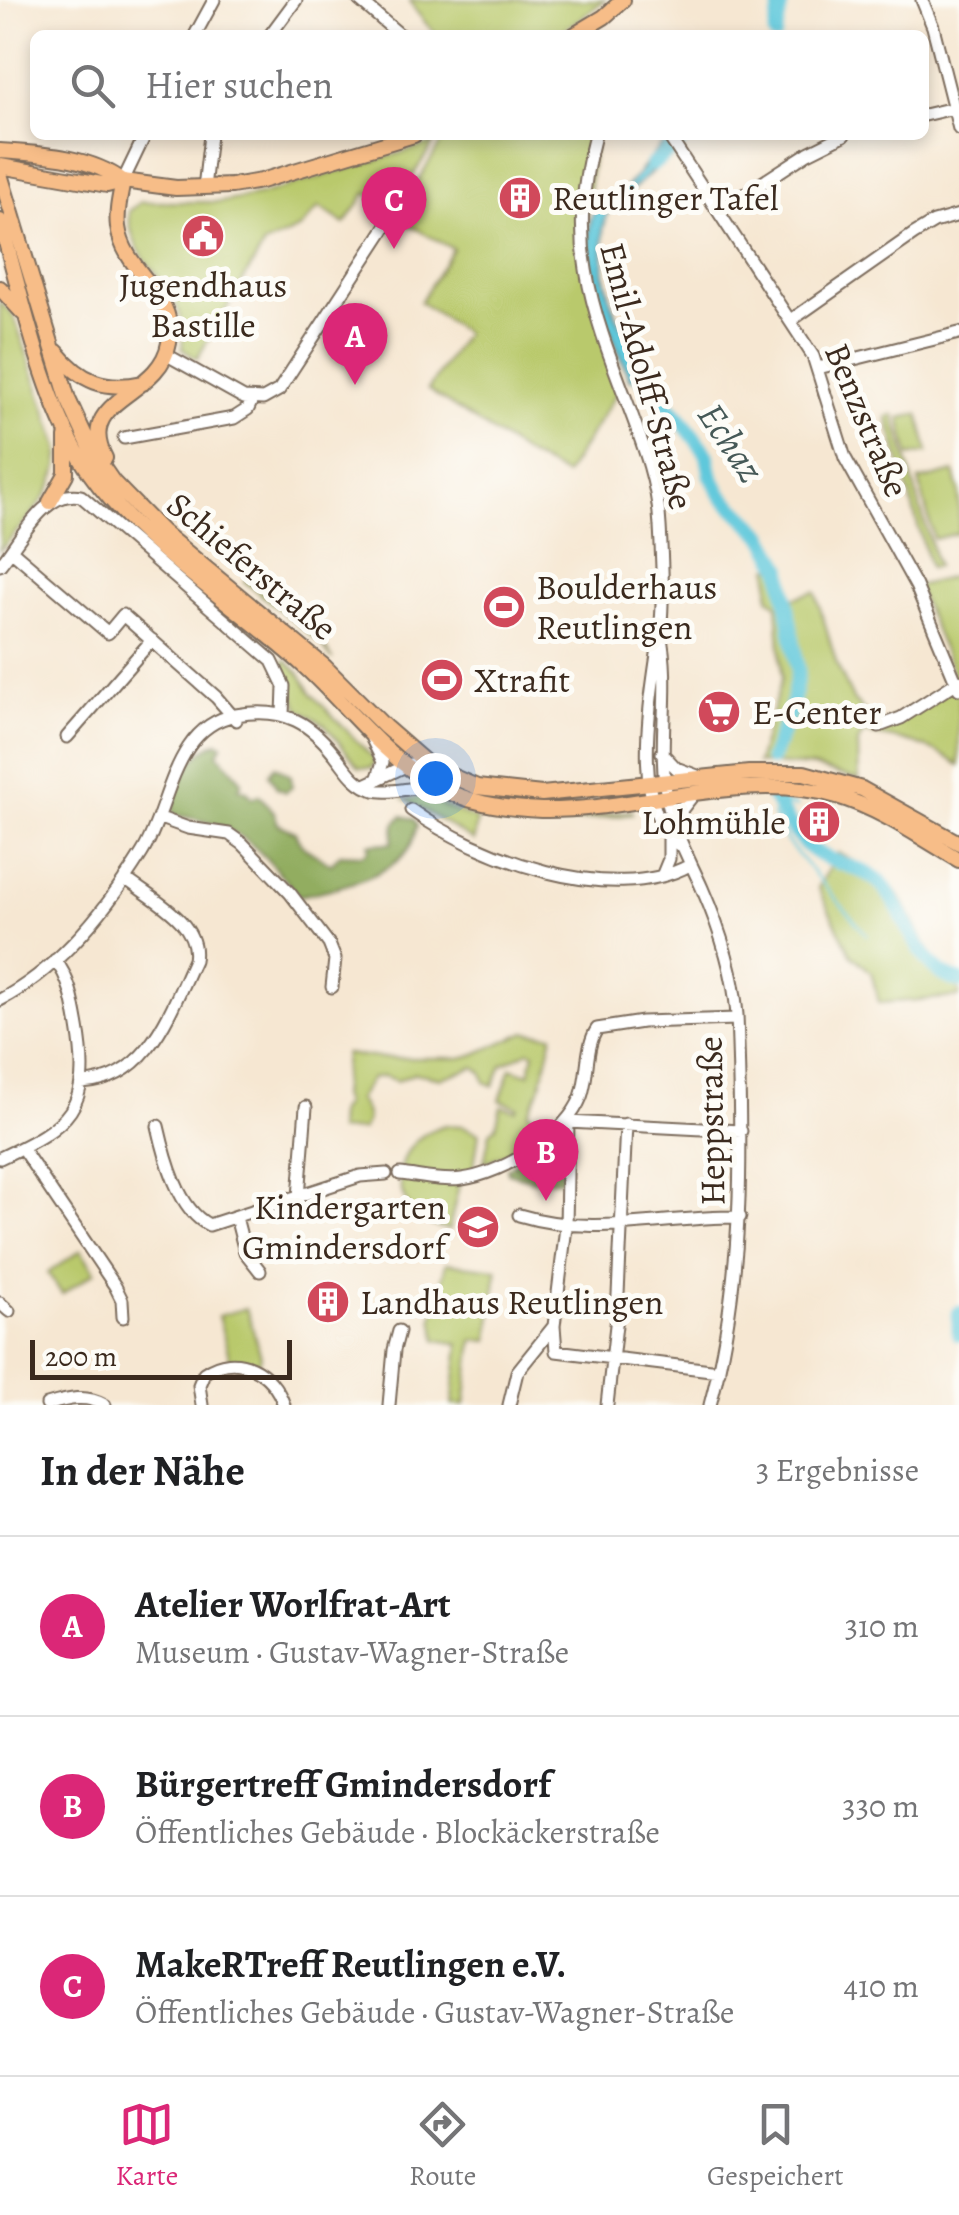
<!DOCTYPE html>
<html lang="de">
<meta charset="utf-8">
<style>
:root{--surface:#fff;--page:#f6f6f6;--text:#202124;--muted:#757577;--line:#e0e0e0;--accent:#db2777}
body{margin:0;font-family:Alegreya,serif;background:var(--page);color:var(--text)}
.scale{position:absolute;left:30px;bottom:25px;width:262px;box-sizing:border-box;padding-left:10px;border:5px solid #3b2a1e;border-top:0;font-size:28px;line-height:35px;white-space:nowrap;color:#3b2a1e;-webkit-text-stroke:8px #fdfcf7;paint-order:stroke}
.you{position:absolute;left:435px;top:778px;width:35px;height:35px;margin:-25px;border:8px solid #fff;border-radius:50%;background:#1a73e8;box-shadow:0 0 0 15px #1a73e833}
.badge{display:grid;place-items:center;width:65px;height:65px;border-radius:50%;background:var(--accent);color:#fff;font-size:32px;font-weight:700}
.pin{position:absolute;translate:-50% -82px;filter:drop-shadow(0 2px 5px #0008)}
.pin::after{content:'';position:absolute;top:52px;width:35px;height:30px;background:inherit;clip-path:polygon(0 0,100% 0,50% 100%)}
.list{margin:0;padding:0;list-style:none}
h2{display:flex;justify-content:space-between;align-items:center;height:130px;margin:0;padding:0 40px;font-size:42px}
h2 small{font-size:32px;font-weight:400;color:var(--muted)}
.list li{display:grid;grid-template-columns:65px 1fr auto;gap:30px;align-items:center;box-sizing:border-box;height:180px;padding:0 40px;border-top:2px solid var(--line)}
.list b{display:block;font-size:38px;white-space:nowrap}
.list p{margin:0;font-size:32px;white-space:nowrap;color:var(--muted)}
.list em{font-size:32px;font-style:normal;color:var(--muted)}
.icon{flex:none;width:55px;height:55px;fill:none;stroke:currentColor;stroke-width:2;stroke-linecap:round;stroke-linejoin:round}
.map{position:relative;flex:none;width:959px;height:1405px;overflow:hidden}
.search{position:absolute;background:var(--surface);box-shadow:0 5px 15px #0003;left:30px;right:30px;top:30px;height:110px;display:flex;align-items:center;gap:25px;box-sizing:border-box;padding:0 35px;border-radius:15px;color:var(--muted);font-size:38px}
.sheet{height:670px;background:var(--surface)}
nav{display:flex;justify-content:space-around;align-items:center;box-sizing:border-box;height:140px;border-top:2px solid var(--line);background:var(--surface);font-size:28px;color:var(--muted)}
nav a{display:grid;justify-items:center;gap:5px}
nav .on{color:var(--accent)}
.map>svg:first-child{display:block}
.green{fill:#b9c96c;stroke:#7a7a45;stroke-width:2.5}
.forest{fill:#92ad60;stroke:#666c3f;stroke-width:2.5}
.water{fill:#5fc8db;stroke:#4d797c;stroke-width:2.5}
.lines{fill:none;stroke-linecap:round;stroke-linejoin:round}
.stream{stroke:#5fc8db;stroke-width:2.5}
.river{stroke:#5fc8db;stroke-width:15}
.minor-casing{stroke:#7c6c5d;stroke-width:15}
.major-casing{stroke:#7c6c5d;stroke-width:18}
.minor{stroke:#fff;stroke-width:11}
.major{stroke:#f7bd88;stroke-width:14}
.labels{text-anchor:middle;stroke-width:10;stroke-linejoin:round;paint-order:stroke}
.poi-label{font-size:35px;fill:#3b2a1e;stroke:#fdfcf7;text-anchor:start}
.street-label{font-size:35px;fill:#3b2a1e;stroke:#fdfcf7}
.water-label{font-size:38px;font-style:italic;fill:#465957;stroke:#fdfcf7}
</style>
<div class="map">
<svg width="959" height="1405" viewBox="0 0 959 1405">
<rect width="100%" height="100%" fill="#fdfcf7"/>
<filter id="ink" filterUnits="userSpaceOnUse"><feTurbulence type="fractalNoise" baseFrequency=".01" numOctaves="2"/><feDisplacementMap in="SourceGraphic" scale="20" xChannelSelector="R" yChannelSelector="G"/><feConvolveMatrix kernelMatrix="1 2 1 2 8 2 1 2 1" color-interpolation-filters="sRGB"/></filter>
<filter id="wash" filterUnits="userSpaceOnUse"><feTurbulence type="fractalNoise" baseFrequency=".0048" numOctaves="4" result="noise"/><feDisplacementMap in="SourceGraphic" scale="40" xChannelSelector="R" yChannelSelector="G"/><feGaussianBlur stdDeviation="2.25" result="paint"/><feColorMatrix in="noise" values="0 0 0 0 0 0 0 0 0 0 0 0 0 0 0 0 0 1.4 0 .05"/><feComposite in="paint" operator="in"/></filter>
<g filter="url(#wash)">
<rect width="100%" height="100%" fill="#f6e7d2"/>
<path class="green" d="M410 0H605L557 35H438C429 28 413 9 410 0Z
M446 135H595L582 257 621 386 565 475 527 455 428 390 465 333 420 302 453 249 395 217Z
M434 143 391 209 366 193 345 224 319 207 301 228 264 245 197 359 182 349C188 275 129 274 129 211L141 202H221L260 195Z
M0 301 14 317 19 331 59 447C64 489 24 521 0 551Z
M919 414 928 452 909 456 900 418Z
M894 415 937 566 930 568 887 417Z
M954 472 959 491V533L934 539 919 481Z
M782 567 791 599 815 591 837 665 854 701 879 726 957 682 916 586 959 575V765C928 743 899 739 863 733L858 743 859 780 813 767 757 763 782 678 777 604 769 598V568Z
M246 578 317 634 333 660 321 644 244 581Z
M286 660 300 674 312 694 375 760 372 768 359 767 325 725 299 708 281 665Z
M424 792C442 797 458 806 476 811 527 826 580 818 632 811L633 814C585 820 538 829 491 818 467 813 446 801 424 795Z
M421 797 477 820 474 841 405 799Z
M838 853C857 863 882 874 896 892 913 913 931 974 959 976V997L879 1003 871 972 851 954 818 888Z
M526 1032 553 1035 540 1089 528 1112 546 1124C531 1145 508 1154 484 1162L490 1132 496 1127 501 1106 516 1110 518 1107 500 1100 511 1068 529 1074 534 1053 529 1051 502 1065 493 1086 485 1082 482 1073 475 1067 441 1078 415 1073 397 1081 384 1076 372 1078 358 1099C365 1110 371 1118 362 1130L337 1131 338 1113 344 1104 341 1096 345 1054 380 1058H460L473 1055Z
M445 1125 463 1126 479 1133 473 1172 460 1180 449 1230C385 1219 384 1141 445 1125Z
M81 1250 95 1272 62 1294 48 1273Z
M446 1263 497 1269 489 1341 473 1340 465 1405H452L459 1344 437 1340 433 1318Z
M246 1308 261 1356 258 1368 231 1363 218 1316Z"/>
<path class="forest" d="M217 742 222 745 218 754 242 781 239 789 247 791 252 798 259 795 274 812 278 824 295 832C300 849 317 855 331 864L340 854 363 855 369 850V844L392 843 395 824 402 816 414 819 417 825C415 832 413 842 409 848 391 877 330 890 299 896 255 845 244 826 175 815L172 809C180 780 188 755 217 742Z
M275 766 291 776 292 787 286 792 277 788 269 774Z
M557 1132H564L563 1144 558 1145 557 1164 562 1173 561 1180H534L508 1173 507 1168 553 1141Z"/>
<path class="water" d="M663 144 670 155 608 212 603 229 604 273 612 306 637 357 634 361 641 374 630 380C615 343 571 246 596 208 602 199 614 197 622 191 638 177 648 158 663 144Z"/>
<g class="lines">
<path class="stream" d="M784 803 797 807
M773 815 788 843 867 935"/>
<path class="river" d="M775 35 782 0
M653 164 689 135
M634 360 639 374 657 397 675 412 707 454 711 475 721 495 764 536 781 567 798 671 792 706 771 759
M773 796C782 812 795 836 809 847 831 866 864 864 884 887 908 915 919 972 959 981
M959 1313V1334"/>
</g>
</g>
<g filter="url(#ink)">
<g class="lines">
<g class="minor-casing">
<path id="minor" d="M359 0 400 35
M922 0 933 27 959 129
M195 35 214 0
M270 35 296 0
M924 115 954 108
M595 135C567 241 589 303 627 402 642 442 658 482 660 526 662 561 664 598 660 633 653 689 627 806 679 845
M668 135 813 356 845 458 916 586 959 689
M123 181 145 135
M204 188 210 135
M719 211 808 153 844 135
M790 321 914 234 934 222 959 215
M167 355 244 398 263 399 279 390 409 191
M818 368 959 333
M124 438 234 418 248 409 252 400
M12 551 108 633 123 615 216 697 236 720
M0 565C20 541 45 488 81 496L272 661 284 686 283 715
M660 633C672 689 656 746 668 803 675 834 689 859 702 888 719 927 734 973 737 1015 742 1147 745 1276 710 1405
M879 726 901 718 959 681
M67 737 152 640
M372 739 383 762 377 780
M662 753 676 768 700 777
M365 785 410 764
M411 810C478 858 611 908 690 865
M160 818 188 828 229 834 243 844 290 893 329 944 335 959 332 987
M678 829 682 809 693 795
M662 876 669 859V837
M0 1000C59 969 107 909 142 853 170 809 172 726 236 715 285 706 312 723 340 761 349 773 358 786 374 790 388 794 418 787 434 785
M82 1083C148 1080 170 1012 194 960 201 922 151 899 125 878
M568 1122 741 1131
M158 1126C165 1157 178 1210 209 1225L360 1176 386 1174
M22 1148 115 1286 122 1300 123 1317
M0 1158C70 1125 92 1109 78 1027 74 1004 70 978 55 960
M400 1174C419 1176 443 1182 462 1179 504 1173 566 1135 581 1097 589 1075 585 1047 597 1029L642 1022 737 1019
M299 1197 306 1107
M519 1215C595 1238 663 1216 740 1217
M236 1217 245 1252 260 1271
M0 1303 9 1311
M554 1326 556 1351 719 1371
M47 1405C68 1399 85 1394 105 1405
M202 1405 199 1385 204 1373C237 1350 272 1371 284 1405
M389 1405 394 1350 399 1331
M509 1405 517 1372 554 1326 566 1227 568 1122
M607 1405 617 1316 626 1124"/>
</g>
<g class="major-casing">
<path id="major" d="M574 35 604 17 623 0
M0 151C41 154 89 156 123 181
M0 166 107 185 123 181 176 188 232 186 261 181 414 135
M0 174 68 399 93 453 113 482 162 532 325 667 385 727 431 767 477 787 542 794 749 773H804L862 789 959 843
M0 221C22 296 41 393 81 459 126 536 235 603 303 665 346 704 380 753 431 783 465 803 502 808 541 810 636 812 744 769 837 796 881 809 920 837 959 860
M0 288 23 313
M57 352C81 382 105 391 143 383
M105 458C74 398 160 397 169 343 178 294 124 273 118 227 116 212 120 196 123 181
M50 502 66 474V437"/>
</g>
<use href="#minor" class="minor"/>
<use href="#major" class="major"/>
</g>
</g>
<defs>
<g id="building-disc" transform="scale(2.25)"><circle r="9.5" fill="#d1495b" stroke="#fdfcf7"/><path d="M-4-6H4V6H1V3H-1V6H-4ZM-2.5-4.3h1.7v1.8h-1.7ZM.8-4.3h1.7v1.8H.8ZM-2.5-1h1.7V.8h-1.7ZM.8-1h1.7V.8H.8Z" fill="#fff"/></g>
<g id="civic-disc" transform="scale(2.25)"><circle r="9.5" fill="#d1495b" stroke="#fdfcf7"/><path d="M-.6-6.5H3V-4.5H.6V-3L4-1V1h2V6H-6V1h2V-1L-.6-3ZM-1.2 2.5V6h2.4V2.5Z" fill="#fff"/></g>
<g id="stadium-disc" transform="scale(2.25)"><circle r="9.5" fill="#d1495b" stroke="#fdfcf7"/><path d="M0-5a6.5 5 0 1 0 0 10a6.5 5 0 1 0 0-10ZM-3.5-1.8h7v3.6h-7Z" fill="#fff"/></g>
<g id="supermarket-disc" transform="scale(2.25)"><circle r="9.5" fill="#d1495b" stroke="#fdfcf7"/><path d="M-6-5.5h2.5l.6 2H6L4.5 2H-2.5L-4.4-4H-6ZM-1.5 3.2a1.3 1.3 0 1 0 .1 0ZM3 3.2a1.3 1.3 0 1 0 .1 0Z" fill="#fff"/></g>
<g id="school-disc" transform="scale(2.25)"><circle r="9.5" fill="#d1495b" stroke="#fdfcf7"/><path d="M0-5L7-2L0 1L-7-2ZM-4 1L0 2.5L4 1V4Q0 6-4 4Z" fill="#fff"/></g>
</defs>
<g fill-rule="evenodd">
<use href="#building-disc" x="520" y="198"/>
<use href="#civic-disc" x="203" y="236"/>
<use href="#stadium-disc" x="504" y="607"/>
<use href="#stadium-disc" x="442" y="680"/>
<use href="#supermarket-disc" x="719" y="712"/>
<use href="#building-disc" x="819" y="822"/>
<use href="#school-disc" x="478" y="1227"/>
<use href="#building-disc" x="328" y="1302"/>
</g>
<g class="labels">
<g class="poi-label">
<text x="552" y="210">Reutlinger Tafel</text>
<text x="203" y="297" text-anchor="middle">Jugendhaus<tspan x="203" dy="40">Bastille</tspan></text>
<text x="536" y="599">Boulderhaus<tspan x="536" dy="40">Reutlingen</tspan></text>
<text x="474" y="692">Xtrafit</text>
<text x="752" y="724">E-Center</text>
<text x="786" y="834" text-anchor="end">Lohmühle</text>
<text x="446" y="1219" text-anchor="end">Kindergarten<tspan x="446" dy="40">Gmindersdorf</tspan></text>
<text x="360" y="1314">Landhaus Reutlingen</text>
</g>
<g class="street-label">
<text transform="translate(647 376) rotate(75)" y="12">Emil-Adolff-Straße</text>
<text transform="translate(867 420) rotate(67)" y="12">Benzstraße</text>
<text transform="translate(252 566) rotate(40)" y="12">Schieferstraße</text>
<text transform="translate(711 1121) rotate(-91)" y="12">Heppstraße</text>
</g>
<g class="water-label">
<text transform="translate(731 442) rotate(56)" y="13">Echaz</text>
</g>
</g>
</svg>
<div class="scale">200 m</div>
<div class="you"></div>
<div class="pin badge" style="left:355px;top:385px">A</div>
<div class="pin badge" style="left:546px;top:1201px">B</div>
<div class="pin badge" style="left:394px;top:249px">C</div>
<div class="search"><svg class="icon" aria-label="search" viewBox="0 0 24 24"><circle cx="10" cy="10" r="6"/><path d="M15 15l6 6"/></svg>Hier suchen</div>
</div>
<section class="sheet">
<h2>In der Nähe<small>3 Ergebnisse</small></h2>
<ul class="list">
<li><span class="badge">A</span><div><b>Atelier Worlfrat-Art</b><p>Museum · Gustav-Wagner-Straße</p></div><em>310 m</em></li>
<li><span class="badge">B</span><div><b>Bürgertreff Gmindersdorf</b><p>Öffentliches Gebäude · Blockäckerstraße</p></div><em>330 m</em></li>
<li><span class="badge">C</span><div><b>MakeRTreff Reutlingen e.V.</b><p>Öffentliches Gebäude · Gustav-Wagner-Straße</p></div><em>410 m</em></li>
</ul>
</section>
<nav>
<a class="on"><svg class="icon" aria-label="map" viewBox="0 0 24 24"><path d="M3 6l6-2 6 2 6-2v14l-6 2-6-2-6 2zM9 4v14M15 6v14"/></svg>Karte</a>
<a><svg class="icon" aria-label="directions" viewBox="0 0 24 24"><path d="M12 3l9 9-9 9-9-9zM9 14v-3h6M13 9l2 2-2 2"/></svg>Route</a>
<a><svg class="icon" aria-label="saved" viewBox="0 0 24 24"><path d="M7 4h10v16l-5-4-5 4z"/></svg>Gespeichert</a>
</nav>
